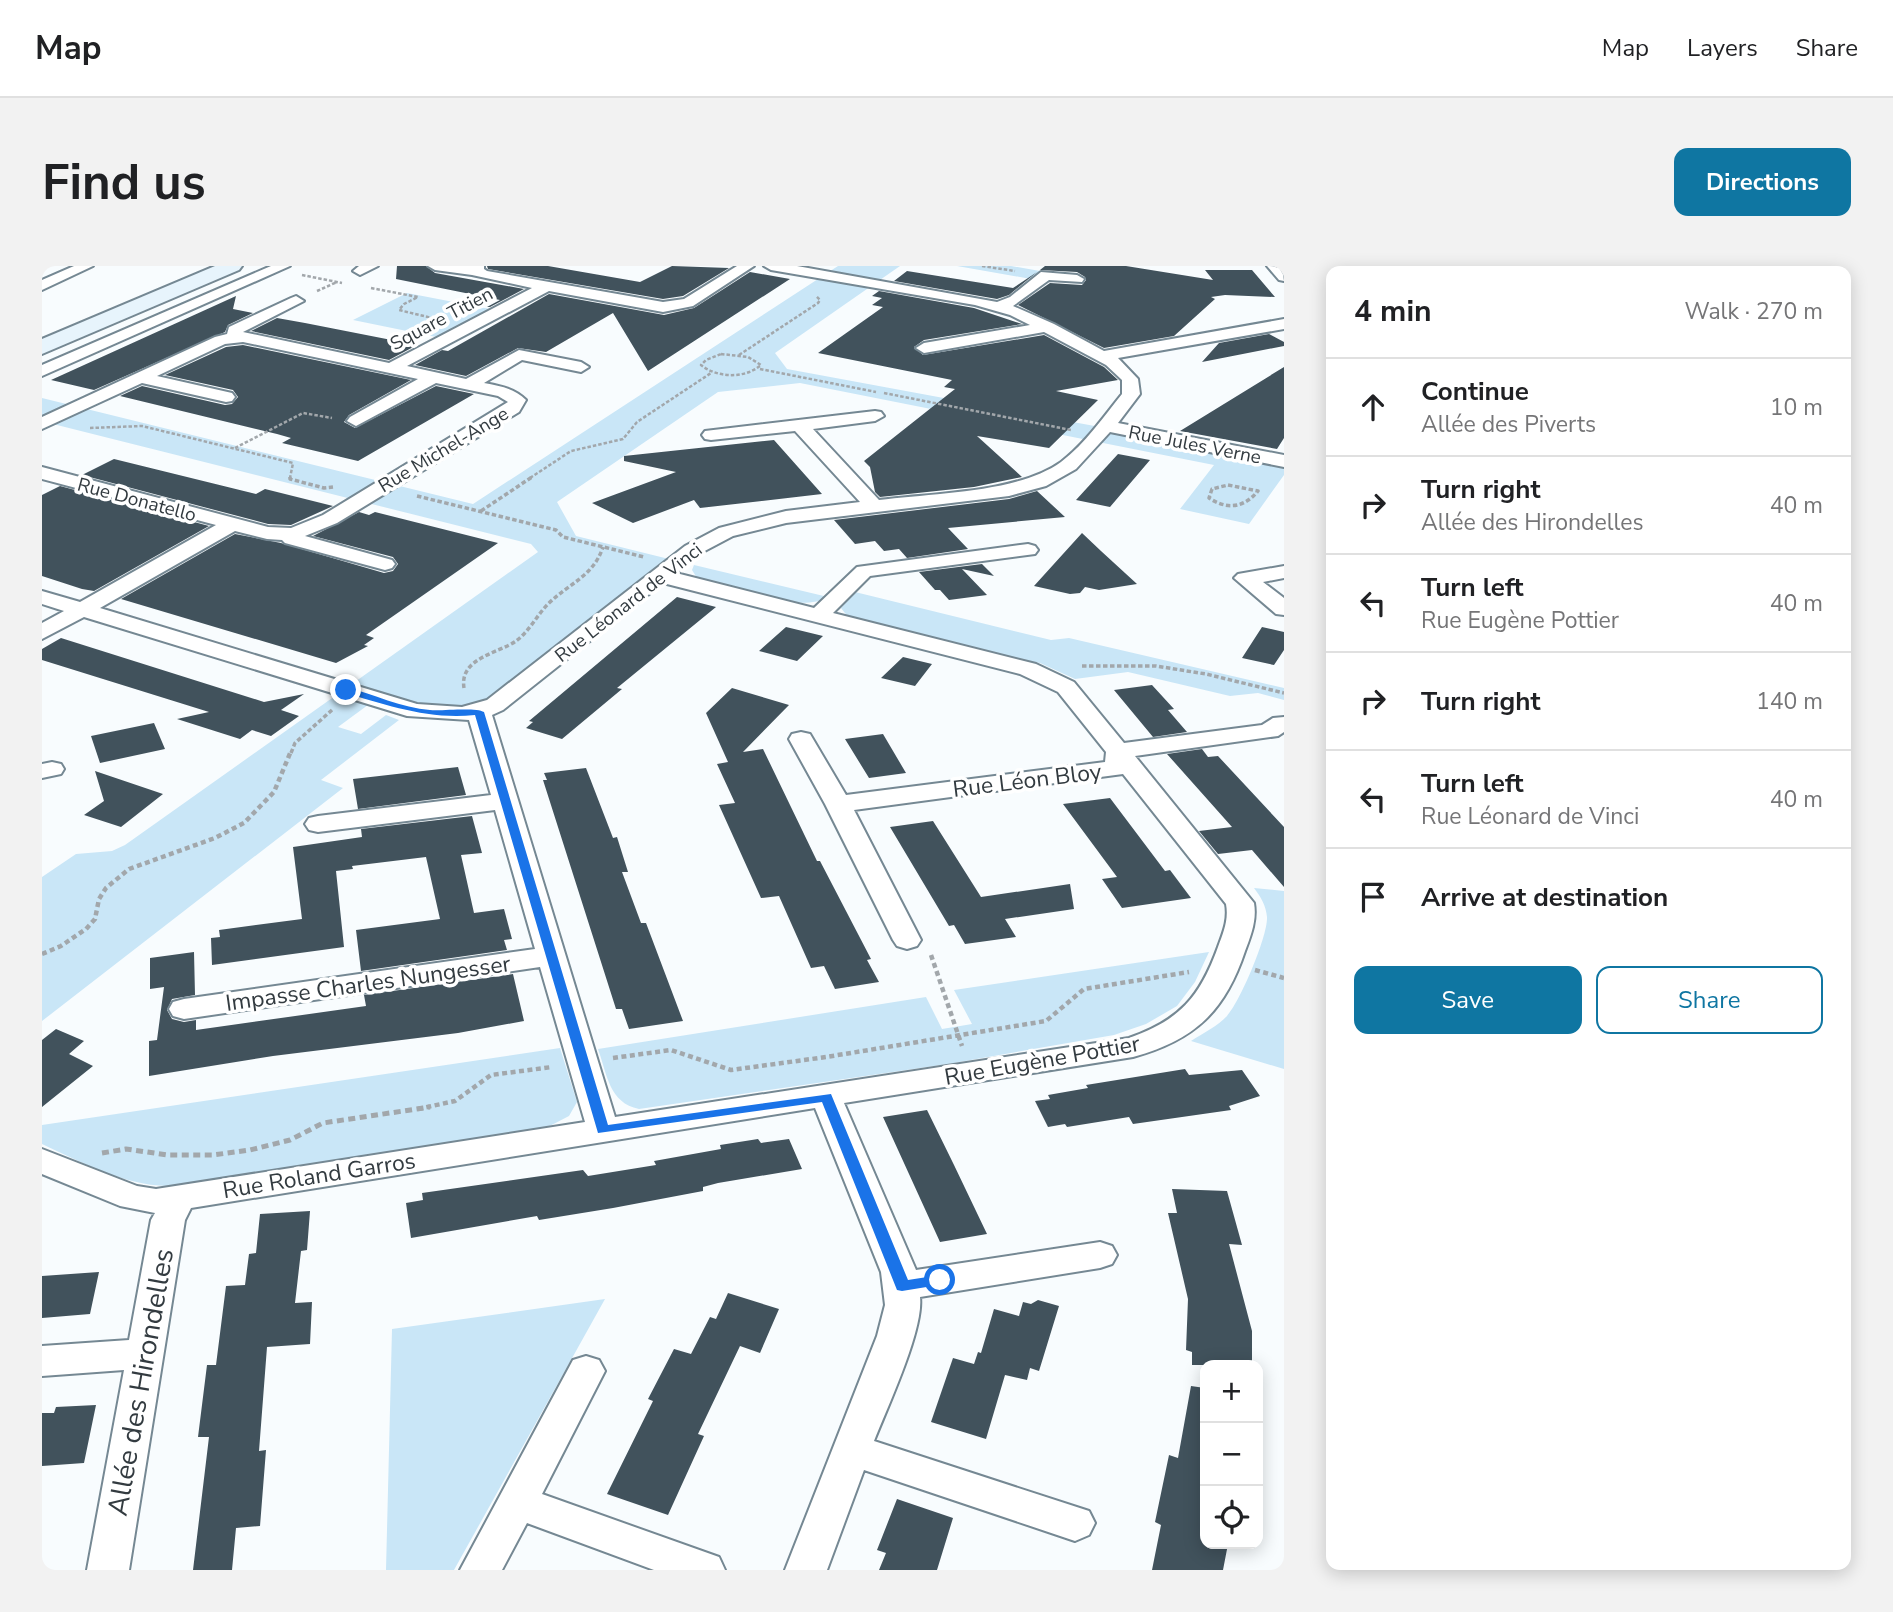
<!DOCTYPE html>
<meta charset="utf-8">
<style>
:root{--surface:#fff;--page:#f2f2f2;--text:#202124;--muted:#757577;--line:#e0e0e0;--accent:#0f76a2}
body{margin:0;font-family:"Nunito Sans",sans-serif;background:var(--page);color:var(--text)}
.controls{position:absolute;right:21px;bottom:21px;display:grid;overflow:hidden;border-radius:14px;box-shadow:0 4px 18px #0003}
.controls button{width:63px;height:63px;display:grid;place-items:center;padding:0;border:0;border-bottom:2px solid var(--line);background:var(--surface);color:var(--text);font:35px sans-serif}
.stop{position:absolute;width:21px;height:21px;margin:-16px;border:5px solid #1a73e8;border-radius:50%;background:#fff}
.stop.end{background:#1a73e8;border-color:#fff;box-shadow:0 2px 7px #0008}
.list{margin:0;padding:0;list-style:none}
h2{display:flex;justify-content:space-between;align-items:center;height:91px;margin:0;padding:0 28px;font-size:30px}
h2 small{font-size:23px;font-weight:400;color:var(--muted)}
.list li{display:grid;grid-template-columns:46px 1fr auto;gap:21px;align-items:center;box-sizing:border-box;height:98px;padding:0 28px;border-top:2px solid var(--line)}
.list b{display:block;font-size:26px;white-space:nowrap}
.list p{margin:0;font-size:23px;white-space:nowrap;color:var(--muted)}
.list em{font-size:23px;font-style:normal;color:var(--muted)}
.actions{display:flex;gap:14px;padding:21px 28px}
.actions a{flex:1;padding:16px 0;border:2px solid var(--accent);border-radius:14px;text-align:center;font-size:24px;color:var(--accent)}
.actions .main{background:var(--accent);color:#fff}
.icon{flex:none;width:38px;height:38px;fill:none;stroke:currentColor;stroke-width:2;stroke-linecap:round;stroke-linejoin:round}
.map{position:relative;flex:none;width:1242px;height:1304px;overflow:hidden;border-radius:14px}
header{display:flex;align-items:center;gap:42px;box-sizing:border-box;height:98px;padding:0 35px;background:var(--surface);border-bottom:2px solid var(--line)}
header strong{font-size:33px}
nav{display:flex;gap:38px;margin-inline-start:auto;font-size:24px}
.intro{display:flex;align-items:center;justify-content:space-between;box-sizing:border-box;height:168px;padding:0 42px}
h1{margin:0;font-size:49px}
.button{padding:18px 32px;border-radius:14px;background:var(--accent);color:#fff;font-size:24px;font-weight:700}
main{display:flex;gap:42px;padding:0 42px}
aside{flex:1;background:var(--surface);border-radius:14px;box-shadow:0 4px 18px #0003}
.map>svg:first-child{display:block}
.green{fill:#c9e6f7}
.building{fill:#41525c}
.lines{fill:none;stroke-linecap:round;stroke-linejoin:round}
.street-casing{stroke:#758893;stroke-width:4}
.secondary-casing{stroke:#758893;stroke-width:4}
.path-far3{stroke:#a2a7ab;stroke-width:2.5;stroke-dasharray:3.5 2;stroke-linecap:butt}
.path-far2{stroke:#a2a7ab;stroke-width:3.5;stroke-dasharray:4.5 2.5;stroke-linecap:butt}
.path-far1{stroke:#a2a7ab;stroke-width:4.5;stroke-dasharray:5 3.5;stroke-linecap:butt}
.path{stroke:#a2a7ab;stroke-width:5;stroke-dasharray:7 4.5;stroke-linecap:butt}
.street{fill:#fff;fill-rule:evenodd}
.secondary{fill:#e7f4fc;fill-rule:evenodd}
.route{fill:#1a73e8}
.labels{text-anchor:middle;stroke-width:7;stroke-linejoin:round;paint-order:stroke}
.far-street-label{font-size:19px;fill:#333b40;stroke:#fff}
.street-label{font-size:23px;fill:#333b40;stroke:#fff}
.near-street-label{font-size:28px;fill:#333b40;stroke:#fff}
</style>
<header>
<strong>Map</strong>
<nav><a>Map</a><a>Layers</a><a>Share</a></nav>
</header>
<div class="intro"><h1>Find us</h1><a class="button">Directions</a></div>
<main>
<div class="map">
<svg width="1242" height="1304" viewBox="0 0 1242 1304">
<rect width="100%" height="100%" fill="#f8fcfe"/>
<path class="green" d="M796 0H858L733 87 745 103 1242 195V209L1207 258 1138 243 1172 199 758 117 676 126 515 236 534 270 635 295 437 446 334 433 296 461 319 468 344 449 357 454 279 514 301 522 0 755V611L34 588 70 585 83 579 496 286 489 278 3 156 0 154V132L431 238Z
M915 0H969L998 5 989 13Z
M365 27 453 44 399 72 311 54Z
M652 299 786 331C756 349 688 320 655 312L650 304Z
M813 326 1009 374 1027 372 1242 422V434L1216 427 1188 430 1086 406 1033 413 998 397 971 393 806 351 799 342Z
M1212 622 1242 625V803L1149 775C1161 767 1176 760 1185 750 1198 736 1226 670 1225 651 1224 640 1219 631 1212 622Z
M1167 686 1153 716 1135 740 1104 758 1072 769 906 798 597 843C567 837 565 808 556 783L884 731 900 763 930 758 912 724Z
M518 782 535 836 527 850 500 864 125 920C81 919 39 896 0 878V859Z
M563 1033 412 1304H344L350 1063Z"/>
<path class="building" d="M355 0H384L393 7 482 23 448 41H445L458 34 354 13Z
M445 0H506L598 16 630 0 687 2 641 30 621 33 446 3Z
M1003 0H1084L1171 14 1163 4H1210L1233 31 1183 29 1169 31 1173 33 1132 70 1062 82 976 39 1008 17 1040 19 1044 14 1043 11 1035 6 998 4Z
M865 5 971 22 995 6 967 29 955 33 852 15Z
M708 6 748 13 606 105 571 47 504 86 476 82 424 110 373 99 400 84 406 85 507 28 622 49 652 42Z
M837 25 932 42 980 58 882 74 872 81 881 89 1002 69 1062 101 1076 114 1014 125 1056 134 1007 182 935 170 980 211 932 221 838 231 833 226 828 201 822 195 913 123 902 121 910 114 776 87 841 41 830 39 840 32 830 30Z
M194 30 191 43 211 47 186 59 183 66 52 124 9 114Z
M235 52 263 57 375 79 347 94 209 65Z
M1227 68 1242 76V80L1160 96 1177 77Z
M201 79 369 114 307 149 302 156 313 162 394 120 432 128 316 195 240 177 249 172 235 168 78 130 100 120 183 139 190 138 196 131 191 124 123 109 184 81Z
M1242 101V172L1235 183 1138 165Z
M732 174 780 228 658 242 652 234 591 257 550 237 634 206 582 195V190Z
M1076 188 1108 194 1068 241 1034 234Z
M72 193 214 228 223 223 291 240 249 259 226 258 40 209Z
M18 220 167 260 52 325 40 323 0 310V229Z
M995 225 1023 251 906 262 926 283 865 292 857 283 842 285 833 275 813 278 792 254 967 233Z
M317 246 327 249 333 246 456 277 324 369 332 372 322 379 326 380 294 397 79 333 193 268 239 277 342 307 351 305 356 298 351 291 271 270Z
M1040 267 1059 285 1095 318 1057 324 1043 321 1038 327 1028 328 992 320Z
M940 298 952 310 920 303 945 329 907 334 898 324H893L877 306Z
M635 331 674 341 575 422 580 423 520 473 484 462 491 456 487 455Z
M744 361 781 370 755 395 717 385Z
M1220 361 1242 366V384L1232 399 1200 392Z
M19 372 222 436 262 428 239 444 257 450 229 470 210 464 198 473 135 453 167 446 0 394V383Z
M861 391 890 398 873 420 839 412Z
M1110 419 1132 443 1126 444 1145 466 1111 471 1072 424Z
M690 422 747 439 701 486 721 483 775 595H778L829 693 825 694 837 716 793 723 782 700 769 702 737 630 719 632 677 539 693 537 675 498 686 496 664 447Z
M112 457 123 483 58 497 49 470Z
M841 468 864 507 827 512 803 473Z
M1160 483 1166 491 1176 490 1242 561V621L1210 584 1176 588 1157 565 1190 561 1125 488Z
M416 501 424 529 316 543 311 513Z
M544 502 571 572 575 571 586 606H580L599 657H604L641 755 587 763 580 743H574L501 514H505L502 507Z
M53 505 121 528 79 561 42 549 62 535Z
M1068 532 1123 605 1128 604 1149 632 1080 642 1060 613 1075 611 1021 538Z
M430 550 440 587 419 589 432 647 462 643 470 673 462 674 465 684 319 705 314 664 398 653 384 591 310 600 311 603 294 605 302 681 170 699 169 672 178 671 177 664 260 653 251 581 320 571 319 563Z
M891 555 939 631 1028 618 1032 643 963 653 974 671 923 678 912 659 907 660 848 561Z
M152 686 153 729 130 733 125 744 130 753 142 756 154 754V764L324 740 322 729 471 708 482 755 416 767 231 790 107 810V775L115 774 122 721 108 723V692Z
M14 763 42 775 27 788 51 800 0 841V774Z
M1143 803 1147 809 1200 804 1218 830 1187 840 1189 844 1091 858 1087 851 1025 861 1023 858 1006 861 993 835 1008 833 1006 829 1046 822 1044 819Z
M885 844 912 899 945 968 898 976 841 851Z
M716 873 719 877 747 873 760 903 676 917 661 921V925L571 942 497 954 495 950 369 972 364 937 381 934 380 927 541 904 546 910 614 899 612 895 679 883 678 879Z
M1130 923 1185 925 1200 979 1187 978 1210 1065V1099H1150V1086L1144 1084 1146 1033 1126 947H1135Z
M268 945 265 984 259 985 253 1037 270 1036 268 1078 225 1081 217 1185 224 1184 218 1260 194 1262 190 1304H151L167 1171H156L165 1099H174L184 1020 203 1019 207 988 214 987 218 948Z
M57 1006 48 1048 0 1052V1010Z
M686 1027 737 1043 718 1087 698 1080 656 1168 662 1170 626 1249 565 1228 611 1135 606 1133 632 1083 649 1088 668 1051 674 1053Z
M996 1034 1017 1040 997 1105 988 1102 985 1114 963 1109 944 1173 889 1156 911 1092 932 1098 936 1086 939 1087 952 1043 977 1050 981 1036 989 1038Z
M1149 1120 1163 1122V1278H1186L1181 1304H1110L1119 1259 1113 1256 1127 1189 1136 1192Z
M54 1139 42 1197 0 1200V1147H12L14 1141Z
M855 1233 911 1252 895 1304H837L844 1287 835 1284Z"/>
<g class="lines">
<g class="street-casing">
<path id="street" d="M32 0H51L0 24V14Z
M229 0H248L0 110V99Z
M317 0H336L318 9 311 5Z
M386 0H442V3L445 5 621 36 642 33 695 0H712L651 40 621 46 507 25 365 100 424 113 477 84 539 96 547 101 539 106 480 94 442 117C458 120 472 122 484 134L477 146 295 257 263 270 350 294 353 298 350 302 343 304 243 277 240 274 225 273 193 265 58 342 375 438 420 441 445 434 643 280 677 262 744 245 818 236 753 165 669 174 663 173 660 169 663 165 833 145 839 146 842 150 833 155 771 163 837 234C891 227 976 227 1019 196 1043 178 1062 150 1080 128V114L1064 99 1002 66 882 87 874 82 882 77 988 59 968 49 933 39 729 4 722 0H755L955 36 968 31 999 6 1035 9 1042 13 1040 16 1007 14 971 40 1012 58 1062 85 1242 53V63L1076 92 1096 113 1098 128 1076 157 1242 189V201L1068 166 1034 203 1004 220 967 230 744 257 691 270 657 288 634 307 772 342 815 301 986 278 993 280 996 284 993 288 828 310 791 347 994 398 1032 416 1082 477 1220 459 1231 452 1242 451V466L1236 470 1093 490 1212 637C1215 654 1209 669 1203 685 1183 745 1153 774 1091 791L802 837 874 1004 1058 976 1070 980 1075 989 1070 998 1058 1002 878 1031C882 1063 845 1142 832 1175L1047 1245 1053 1257 1047 1269 1033 1275 822 1204 785 1304H743L835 1070 843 1039 839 1006 773 842 149 942 143 954 87 1304H45L82 1104 0 1110V1080L87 1074 109 954 113 947 78 940 0 908V883L95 920 114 923 543 856 498 701 142 753 131 750 127 743 131 736 142 733 493 683 453 544 276 566 267 564 263 558 267 552 276 550 449 529 427 454 365 450 42 351 0 373V357L22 345 0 338V325L38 336 174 259 0 213V201L226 261 249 262 281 249 466 136 456 130 394 117 314 160 305 155 308 151 376 113 201 76 183 78 115 110 190 127 193 131 190 135 184 136 100 117 0 163V151L173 71 185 68 187 61 249 32 254 30 262 35 201 66 347 97 490 22 430 9 393 4ZM621 317 978 408 1016 426 1064 486 1063 496 804 529 768 468 759 466 750 468 747 473 783 538 851 674 855 680 865 683 875 680 879 674 812 544 1081 508 1184 638C1187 654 1181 667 1176 681 1158 731 1138 754 1087 772L573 851 450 449 461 444Z
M1225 0H1240L1242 15 1237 14Z
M1242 300V312L1221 316 1242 332V349L1234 348 1192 312 1196 308Z
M10 496 19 498 22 503 19 508 0 512V498Z
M544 1090 557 1094 563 1105 500 1228 677 1291 683 1304H612L485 1257 460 1304H418L531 1094Z"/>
</g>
<g class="secondary-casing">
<path id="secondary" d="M173 0H200L197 4 0 88V73Z"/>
</g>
<path class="path-far3" d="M940 0 973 5
M260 9 300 17
M329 22 376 31 362 38 357 44 394 53
M275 25 295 16
M679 88 706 91 719 99C703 113 675 112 659 99L664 94Z
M697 89 776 37 778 34 774 30
M718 103 834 126
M842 127 1029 164
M48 162 100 160 251 197 248 212
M193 182 261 147 290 152
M488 212 529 185 581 173 595 156 669 107"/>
<path class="path-far2" d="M248 211V213L282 222 291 221
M1186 219 1216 225C1202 242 1185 244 1167 232L1170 223Z
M375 230 514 264 521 271 602 291
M439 245 490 211
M1040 400H1114L1164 408 1242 427
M422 422C417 392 457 387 474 375 487 366 495 349 506 338 527 317 551 311 561 281
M249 487 253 477 290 444"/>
<path class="path-far1" d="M0 688 19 680 44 663 53 653 57 633 64 622 87 603 173 572 202 557 232 526 249 485
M889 689 920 780
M1213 704 1242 712
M571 792 629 784 689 804 784 791 1004 755 1042 723 1147 706
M376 843 413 835 449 809 510 801"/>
<path class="path" d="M60 887 84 883 126 889H171L208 884 248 874 281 857 388 841"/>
<use href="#street" class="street"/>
<use href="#secondary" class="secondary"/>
</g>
<path class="route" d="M304 421C331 428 360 442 388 444 401 445 434 441 442 446L566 859 789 828 866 1014 898 1009 905 1014 903 1018 860 1025 855 1024 780 836 556 867 433 449C386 454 345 439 300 426L299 424Z"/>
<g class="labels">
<g class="far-street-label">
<text transform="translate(399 52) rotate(-28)" y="7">Square Titien</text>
<text transform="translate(1153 178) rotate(11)" y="7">Rue Jules Verne</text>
<text transform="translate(401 183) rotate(-31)" y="7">Rue Michel-Ange</text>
<text transform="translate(95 233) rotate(15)" y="7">Rue Donatello</text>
<text transform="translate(586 336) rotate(-38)" y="7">Rue Léonard de Vinci</text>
</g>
<g class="street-label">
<text transform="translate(985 514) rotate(-7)" y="8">Rue Léon Bloy</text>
<text transform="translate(326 717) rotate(-8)" y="8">Impasse Charles Nungesser</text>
<text transform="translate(1000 794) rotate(-10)" y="8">Rue Eugène Pottier</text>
<text transform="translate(277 909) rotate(-9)" y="8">Rue Roland Garros</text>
</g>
<g class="near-street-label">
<text transform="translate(98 1116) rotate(-80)" y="10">Allée des Hirondelles</text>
</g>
</g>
</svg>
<div class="controls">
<button>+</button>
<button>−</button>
<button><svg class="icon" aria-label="locate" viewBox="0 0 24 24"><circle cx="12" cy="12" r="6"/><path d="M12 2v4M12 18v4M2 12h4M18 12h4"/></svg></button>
</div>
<div class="stop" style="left:898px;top:1014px"></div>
<div class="stop end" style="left:304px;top:424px"></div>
</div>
<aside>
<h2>4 min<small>Walk · 270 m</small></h2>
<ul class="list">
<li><svg class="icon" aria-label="ahead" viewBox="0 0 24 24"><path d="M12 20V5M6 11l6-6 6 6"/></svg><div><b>Continue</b><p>Allée des Piverts</p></div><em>10 m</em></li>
<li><svg class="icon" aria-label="right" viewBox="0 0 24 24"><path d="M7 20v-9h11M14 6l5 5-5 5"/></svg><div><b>Turn right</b><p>Allée des Hirondelles</p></div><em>40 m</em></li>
<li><svg class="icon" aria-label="left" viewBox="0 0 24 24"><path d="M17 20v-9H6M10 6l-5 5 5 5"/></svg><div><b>Turn left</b><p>Rue Eugène Pottier</p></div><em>40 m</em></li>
<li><svg class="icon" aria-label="right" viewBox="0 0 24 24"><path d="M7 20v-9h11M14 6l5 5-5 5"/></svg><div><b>Turn right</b></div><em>140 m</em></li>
<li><svg class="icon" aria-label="left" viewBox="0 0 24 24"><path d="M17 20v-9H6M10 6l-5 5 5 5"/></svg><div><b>Turn left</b><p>Rue Léonard de Vinci</p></div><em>40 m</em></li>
<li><svg class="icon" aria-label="arrive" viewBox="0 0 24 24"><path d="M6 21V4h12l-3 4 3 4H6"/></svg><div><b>Arrive at destination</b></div></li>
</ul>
<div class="actions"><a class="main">Save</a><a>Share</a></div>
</aside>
</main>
